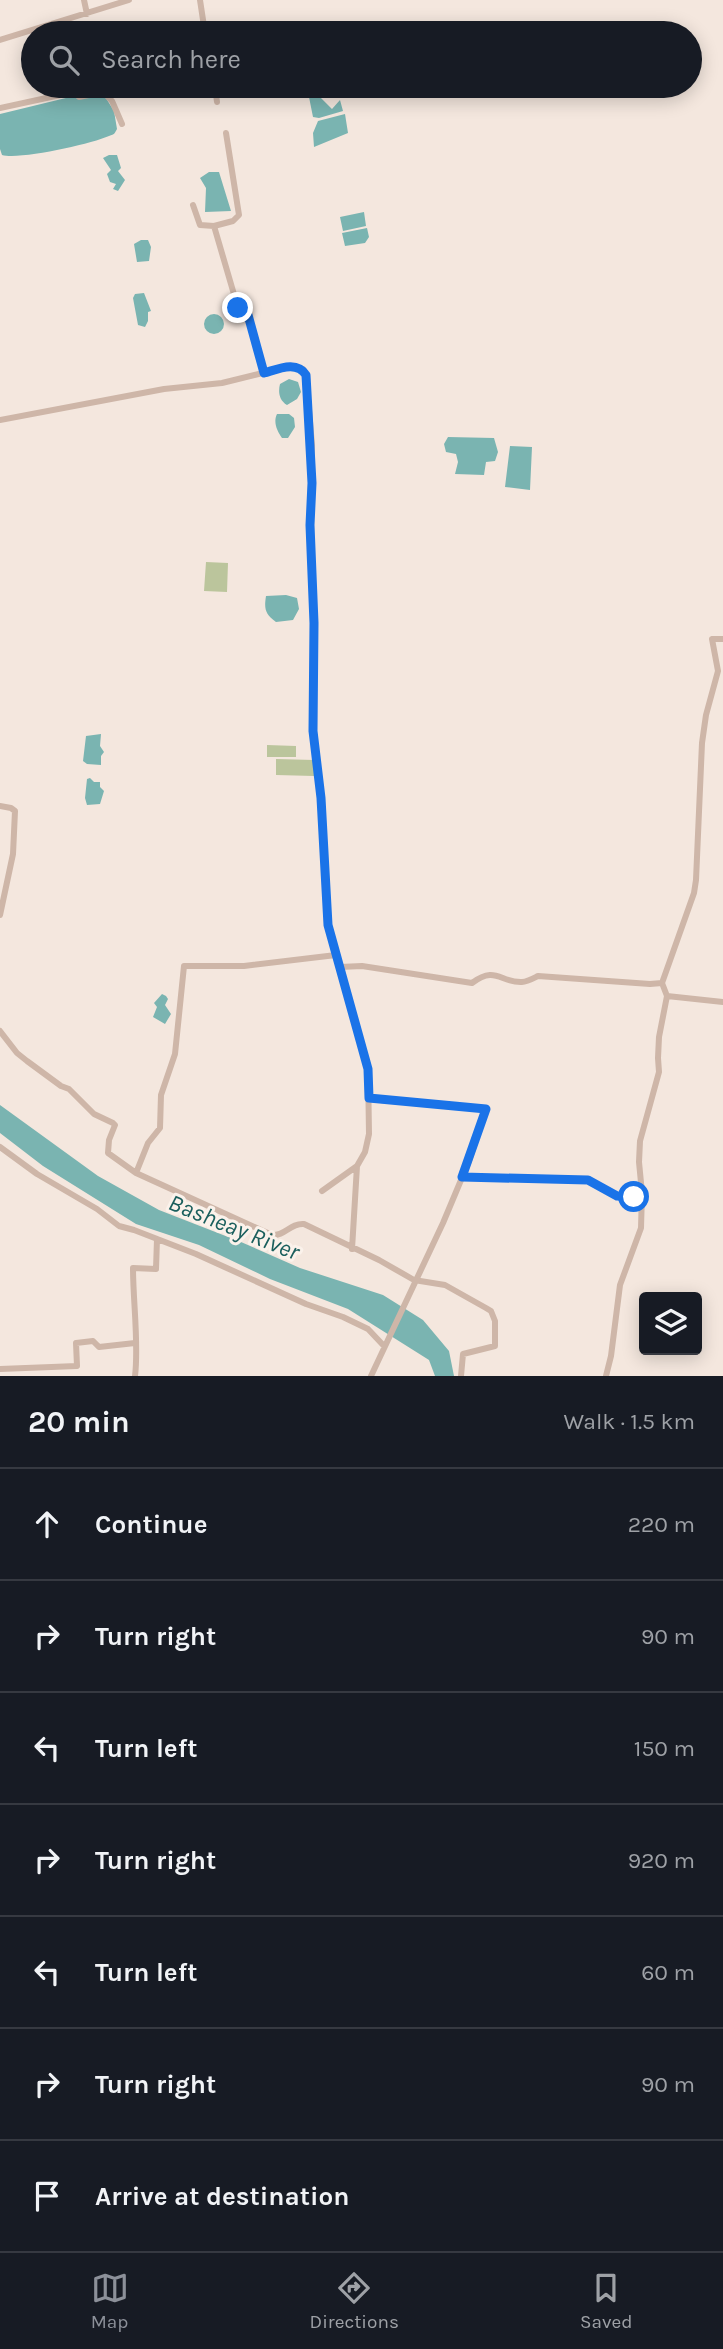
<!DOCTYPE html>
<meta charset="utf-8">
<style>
:root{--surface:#171b24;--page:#20242c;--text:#f1f3f6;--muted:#9ea1a6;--line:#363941;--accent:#8c9099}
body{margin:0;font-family:Karla,sans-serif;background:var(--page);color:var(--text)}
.controls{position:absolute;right:21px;bottom:21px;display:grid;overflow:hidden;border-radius:7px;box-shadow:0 4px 18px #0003}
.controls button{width:63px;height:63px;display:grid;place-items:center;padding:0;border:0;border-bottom:2px solid var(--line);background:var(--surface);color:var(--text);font:35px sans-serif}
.stop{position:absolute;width:21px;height:21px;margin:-16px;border:5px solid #1a73e8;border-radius:50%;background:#fff}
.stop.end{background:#1a73e8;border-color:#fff;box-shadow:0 2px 7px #0008}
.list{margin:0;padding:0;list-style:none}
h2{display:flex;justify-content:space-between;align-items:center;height:91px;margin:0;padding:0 28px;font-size:30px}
h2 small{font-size:23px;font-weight:400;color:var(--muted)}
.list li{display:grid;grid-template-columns:46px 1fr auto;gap:21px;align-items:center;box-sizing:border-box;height:112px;padding:0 28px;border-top:2px solid var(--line)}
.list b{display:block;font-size:26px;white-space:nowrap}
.list em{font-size:23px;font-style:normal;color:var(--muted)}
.icon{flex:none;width:38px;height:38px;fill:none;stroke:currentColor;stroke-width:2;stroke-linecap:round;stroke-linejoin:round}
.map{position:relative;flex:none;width:723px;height:1376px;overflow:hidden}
.search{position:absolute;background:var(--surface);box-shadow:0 4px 18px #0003;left:21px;right:21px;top:21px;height:77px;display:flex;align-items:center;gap:18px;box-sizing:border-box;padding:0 24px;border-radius:38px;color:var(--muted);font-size:26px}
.sheet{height:875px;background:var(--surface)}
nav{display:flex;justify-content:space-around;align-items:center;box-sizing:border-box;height:98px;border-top:2px solid var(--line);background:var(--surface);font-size:19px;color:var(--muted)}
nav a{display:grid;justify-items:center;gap:4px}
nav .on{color:var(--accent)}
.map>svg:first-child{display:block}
.green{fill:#bbc59c}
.water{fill:#7ab4b1}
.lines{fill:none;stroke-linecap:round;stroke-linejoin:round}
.minor{stroke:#ceb6a8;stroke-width:6}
.route{stroke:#1a73e8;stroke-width:9}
.labels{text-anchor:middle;stroke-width:6;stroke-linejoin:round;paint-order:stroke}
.water-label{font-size:24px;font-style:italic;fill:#1b5f5d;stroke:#fbf2eb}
</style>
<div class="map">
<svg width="723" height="1376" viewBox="0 0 723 1376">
<rect width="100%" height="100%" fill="#f4e7de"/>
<path class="green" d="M206 562 228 563 227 592 204 591Z
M267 745 296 746V757H267Z
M276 759 314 760V776L276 775Z"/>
<path class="water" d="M316 86H335L321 92 319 96 332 109 340 100 343 111 319 118 313 117 309 97 316 98Z
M104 95 114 111 117 129C114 134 115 134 109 136 91 144 20 160 2 155L0 149V114L74 96Z
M345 114 348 133 314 147 313 133 318 121Z
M109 155H117L121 168 118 171 125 180 118 191 113 189 116 184 110 182 107 174 111 170 103 158Z
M209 172H219L231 211 205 212 206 188 200 178Z
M364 212 366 226 343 231 340 217Z
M367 228 369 237 365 243 345 246 342 233Z
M148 240 151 247 149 261 137 262 134 244 141 240Z
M144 293 151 311 148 312V321L145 327 138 325 133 298 135 294Z
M204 324a10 10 0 1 1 20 0a10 10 0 1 1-20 0Z
M289 379 298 382 301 392 297 399 287 405C279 400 278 392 280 384Z
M277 414H289L294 418 295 427 288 438H282C277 431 273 422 277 414Z
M448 437 494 438 498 452 495 461 486 462 484 475 455 474 458 462 456 454 446 452 444 444Z
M510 446 532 447 530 490 505 487Z
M286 595 297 598 299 609 293 620 276 622C265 614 264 609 266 596Z
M101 734 100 746 104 752 101 756V765L87 764 83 761 86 736Z
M90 778 94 782H100V787L104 791 100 804 87 805 85 798 87 779Z
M162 994 166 996 168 999 165 1005 171 1014 165 1024 153 1017 157 1007 154 1003Z
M0 1105 98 1176 159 1210 241 1242 300 1268 383 1295 423 1320 449 1351 454 1376H435L429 1360 348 1309 270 1279 199 1245 136 1224 43 1166 0 1133Z"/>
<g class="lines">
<path class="minor" d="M84 0 87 14
M200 0 205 33
M0 40 129 0
M215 86 217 102
M0 108 74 92 79 97 103 92 112 101 122 124
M193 205 200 225 214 226 238 308 248 315 264 373
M214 226 233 221 239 215 226 133
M0 420 164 389 222 383 287 367 303 369 306 375 312 445 310 525 314 623 313 731 321 798 328 925 336 955
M0 806 11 808 15 811 13 854 0 915
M340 967 368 1069 369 1134 365 1152 357 1166 352 1249
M662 983 694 893 696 880 702 743 706 715 718 671 712 639H723
M0 1031 17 1053 27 1061 61 1086 69 1089 94 1114 113 1123 115 1125 109 1140 108 1153 136 1173 272 1235C285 1236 290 1223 304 1224L379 1260 414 1280 445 1285 486 1308 491 1311 495 1321V1346L463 1354 461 1376
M369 1099 486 1109 469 1161 443 1223 371 1376
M0 1147 37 1174 97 1209 119 1226 134 1230 196 1254 306 1304 343 1317 368 1329 384 1346
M136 1173 148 1143 160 1128 161 1095 175 1054 184 966H244L336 955 340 967 362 966 472 983C496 965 500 983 522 982 527 982 534 978 538 976L650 984 662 983 667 996 723 1002
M462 1177 588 1180 617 1196 634 1197 642 1193
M322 1191 357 1166
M0 1369 77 1366 76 1343 93 1341 99 1347 135 1343
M135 1376C139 1344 133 1302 133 1268L156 1269 157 1239
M606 1376 611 1356 620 1285 641 1228 642 1193 639 1162 640 1141 659 1072 658 1058 659 1037 667 996"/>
</g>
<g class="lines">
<path class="route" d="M238 308 248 315 264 373C278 369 297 360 306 375L312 483 310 525 314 623 313 731 321 798 328 925 368 1069 369 1098 486 1109 462 1177 588 1180 617 1196 634 1197"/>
</g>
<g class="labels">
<g class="water-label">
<text transform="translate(234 1227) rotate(22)" y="8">Basheay River</text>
</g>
</g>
</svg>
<div class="controls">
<button><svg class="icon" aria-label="layers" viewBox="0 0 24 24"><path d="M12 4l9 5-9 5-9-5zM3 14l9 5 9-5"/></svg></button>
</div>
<div class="stop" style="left:634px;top:1197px"></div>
<div class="stop end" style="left:238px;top:308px"></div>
<div class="search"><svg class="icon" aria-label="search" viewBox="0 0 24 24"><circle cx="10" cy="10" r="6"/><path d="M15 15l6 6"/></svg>Search here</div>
</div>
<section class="sheet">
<h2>20 min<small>Walk · 1.5 km</small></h2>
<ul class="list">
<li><svg class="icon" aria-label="ahead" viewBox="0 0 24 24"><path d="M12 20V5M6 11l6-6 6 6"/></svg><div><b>Continue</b></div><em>220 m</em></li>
<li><svg class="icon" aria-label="right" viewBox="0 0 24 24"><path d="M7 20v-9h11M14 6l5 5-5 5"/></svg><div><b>Turn right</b></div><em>90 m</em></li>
<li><svg class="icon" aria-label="left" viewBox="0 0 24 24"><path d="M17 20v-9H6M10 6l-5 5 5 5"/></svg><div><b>Turn left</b></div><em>150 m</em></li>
<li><svg class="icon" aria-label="right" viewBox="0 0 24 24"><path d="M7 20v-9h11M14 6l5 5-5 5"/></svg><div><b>Turn right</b></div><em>920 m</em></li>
<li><svg class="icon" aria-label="left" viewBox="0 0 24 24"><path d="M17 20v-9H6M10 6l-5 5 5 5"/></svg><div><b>Turn left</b></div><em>60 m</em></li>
<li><svg class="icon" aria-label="right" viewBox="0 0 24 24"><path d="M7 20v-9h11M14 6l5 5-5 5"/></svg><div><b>Turn right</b></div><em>90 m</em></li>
<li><svg class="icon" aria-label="arrive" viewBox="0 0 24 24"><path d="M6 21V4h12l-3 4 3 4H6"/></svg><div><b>Arrive at destination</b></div></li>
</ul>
</section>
<nav>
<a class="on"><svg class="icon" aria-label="map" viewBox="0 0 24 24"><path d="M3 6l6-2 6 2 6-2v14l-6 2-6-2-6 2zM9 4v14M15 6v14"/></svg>Map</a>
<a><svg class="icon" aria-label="directions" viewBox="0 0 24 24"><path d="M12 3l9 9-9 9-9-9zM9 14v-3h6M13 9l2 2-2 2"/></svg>Directions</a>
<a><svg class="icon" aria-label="saved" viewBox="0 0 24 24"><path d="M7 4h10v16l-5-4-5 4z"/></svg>Saved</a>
</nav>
